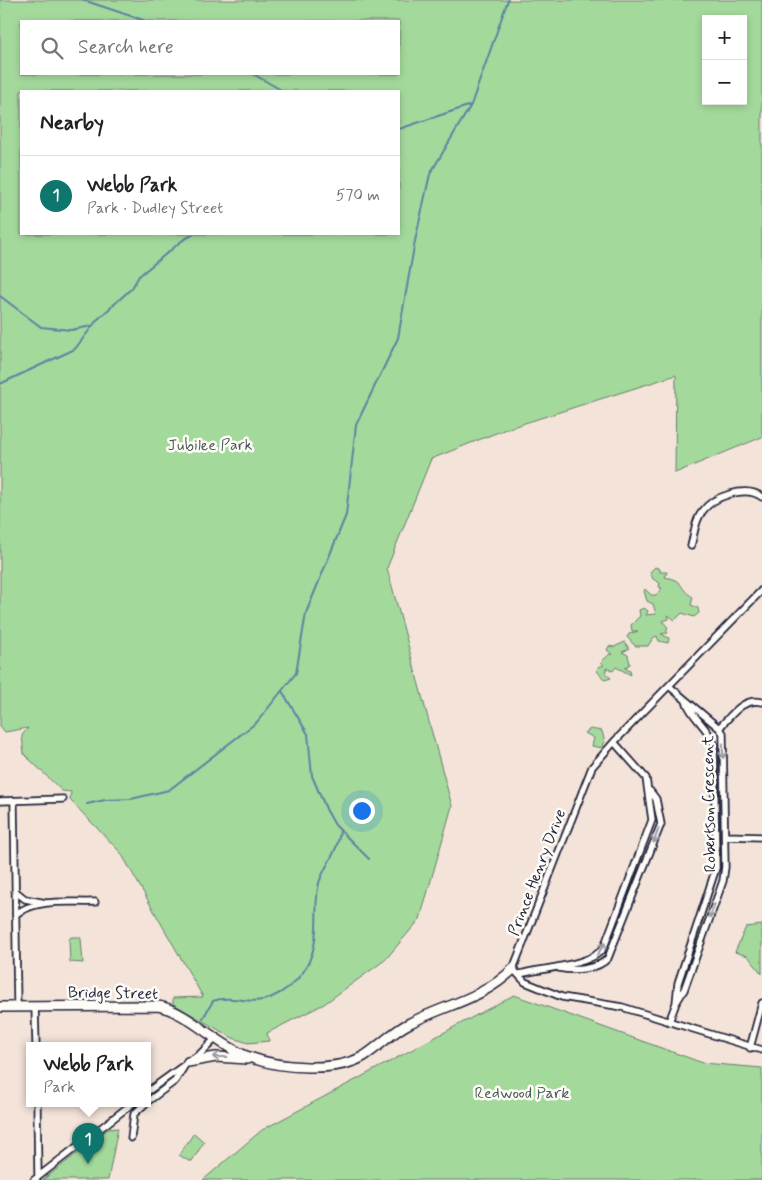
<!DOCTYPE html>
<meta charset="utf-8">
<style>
:root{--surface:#fff;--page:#f6f6f6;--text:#202124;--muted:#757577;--line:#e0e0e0;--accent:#0f766e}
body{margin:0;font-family:Mynerve,sans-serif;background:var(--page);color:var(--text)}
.controls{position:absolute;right:15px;top:15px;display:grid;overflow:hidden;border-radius:0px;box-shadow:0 2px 8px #0003}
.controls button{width:45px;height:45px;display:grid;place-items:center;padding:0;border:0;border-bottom:1px solid var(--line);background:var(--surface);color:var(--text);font:25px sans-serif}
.you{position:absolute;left:361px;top:810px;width:18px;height:18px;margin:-12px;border:4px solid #fff;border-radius:50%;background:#1a73e8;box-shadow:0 0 0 8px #1a73e833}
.badge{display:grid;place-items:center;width:32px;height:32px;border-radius:50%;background:var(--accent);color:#fff;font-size:16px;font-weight:700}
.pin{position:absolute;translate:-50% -41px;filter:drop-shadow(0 1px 2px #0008)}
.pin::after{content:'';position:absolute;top:26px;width:18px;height:15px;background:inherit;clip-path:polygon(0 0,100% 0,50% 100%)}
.popup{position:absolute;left:26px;top:1042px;width:125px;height:65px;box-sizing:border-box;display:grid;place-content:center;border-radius:0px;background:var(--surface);filter:drop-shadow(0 1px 4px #0005);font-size:16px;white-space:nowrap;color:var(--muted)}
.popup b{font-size:19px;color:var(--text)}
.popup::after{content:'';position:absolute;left:50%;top:100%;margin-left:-10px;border:10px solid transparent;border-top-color:var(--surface)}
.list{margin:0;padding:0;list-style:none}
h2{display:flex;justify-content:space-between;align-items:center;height:65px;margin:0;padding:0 20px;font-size:21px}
h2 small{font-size:16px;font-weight:400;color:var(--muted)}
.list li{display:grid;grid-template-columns:32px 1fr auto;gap:15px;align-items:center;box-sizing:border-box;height:80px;padding:0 20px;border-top:1px solid var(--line)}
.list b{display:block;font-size:19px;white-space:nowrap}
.list p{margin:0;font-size:16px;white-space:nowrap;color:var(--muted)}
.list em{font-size:16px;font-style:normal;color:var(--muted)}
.icon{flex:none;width:28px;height:28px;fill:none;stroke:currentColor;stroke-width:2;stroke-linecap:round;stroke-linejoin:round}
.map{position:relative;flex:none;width:762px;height:1180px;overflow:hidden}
.search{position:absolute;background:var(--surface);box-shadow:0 2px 8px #0003;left:20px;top:20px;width:380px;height:55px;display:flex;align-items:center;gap:12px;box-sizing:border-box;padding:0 18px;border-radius:0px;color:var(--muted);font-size:19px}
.panel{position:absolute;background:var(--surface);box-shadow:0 2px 8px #0003;left:20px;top:90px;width:380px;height:145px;border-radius:0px}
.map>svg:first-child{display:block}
.green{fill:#a4d99c;stroke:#637e6c;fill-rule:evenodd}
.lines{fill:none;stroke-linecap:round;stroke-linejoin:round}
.stream{stroke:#5d83a1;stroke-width:2}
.street-casing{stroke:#22223b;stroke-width:9}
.secondary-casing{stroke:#22223b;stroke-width:12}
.street{stroke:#fdfcf7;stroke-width:5.5}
.secondary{stroke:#fdfcf7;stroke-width:9}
.oneway{stroke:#9a9aa2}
.labels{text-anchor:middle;stroke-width:5;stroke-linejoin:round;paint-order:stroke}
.park-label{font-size:16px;fill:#495958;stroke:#fdfcf7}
.street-label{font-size:16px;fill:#22223b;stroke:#fdfcf7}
</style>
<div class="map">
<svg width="762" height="1180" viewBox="0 0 762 1180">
<rect width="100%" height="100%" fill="#f4e3d9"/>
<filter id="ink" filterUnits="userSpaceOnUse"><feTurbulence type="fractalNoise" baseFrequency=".02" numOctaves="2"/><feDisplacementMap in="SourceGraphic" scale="10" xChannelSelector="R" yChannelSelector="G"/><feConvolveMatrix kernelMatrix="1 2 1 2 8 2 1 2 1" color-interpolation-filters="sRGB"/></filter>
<g filter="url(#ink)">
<path class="green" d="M0 0H762V437L675 473 676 375 506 429 431 459 387 568 452 806 420 919 385 960 324 1004 267 1033 269 1041 248 1043 233 1038 173 1004V998L203 997 121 853 70 800 71 792 62 791 24 754 22 735 28 728 5 732 0 726ZM706 19H743V101H706ZM21 21H399V74H21ZM21 91H399V234H21Z
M655 567 660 569V572H667L665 577C686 581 678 589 693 597L691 605 698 608 699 613 694 617 682 613 675 620 668 615 669 619 663 621 668 628 666 630 668 633 661 634 669 638 668 643 659 641 657 636 653 638 648 646H635L627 637 629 634 638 631H632L631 625 640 616 639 610 644 608 648 611 646 615 656 614 653 604 647 601 644 591 645 589 651 595H656L662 588 659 587 660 583 653 579 650 572Z
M625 642 629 649 622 652 628 655 630 664 625 668 630 671 631 675 616 667 613 671 606 668V674L611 678 605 680 597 671 598 667 604 665 601 662 610 654 613 655 607 650 609 646 614 647Z
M590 729 602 731 605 743H603L602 748 592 746 594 738 585 733Z
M762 925V974L748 956 735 952 746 927Z
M71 937H80L81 939 83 963 70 962 69 940Z
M514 995 703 1063 762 1068V1180H203L262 1130Z
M118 1128 108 1180H43L108 1129Z
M194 1133 204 1142 192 1161H189L179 1155Z"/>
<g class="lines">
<path class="stream" d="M83 0 146 21
M253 74 283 91
M399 129 471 105 508 0
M0 296 41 327 71 330 92 326
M0 384 75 349 97 320 132 288 139 276 183 240 194 234
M282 691 308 734 312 776 327 811 335 825 369 859
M87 804 105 800 131 799 169 790 257 722 296 673 306 613 346 515 356 425 398 338 415 241 430 174 471 105
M203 1018 213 1001C231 994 252 1006 270 998 300 985 315 961 316 929 317 913 315 899 319 883 325 864 339 851 340 830"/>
<g class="street-casing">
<path id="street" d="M691 546C694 535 695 520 702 512 713 496 746 485 762 497
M762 590 614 742 592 767 513 969 525 982 562 997 622 1007 762 1050
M669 686 719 728 723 733 725 867 723 881 684 990 676 1003
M719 728C732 715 743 697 762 702
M0 801 63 799
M14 801 17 1006
M725 836 762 837
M15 891 25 899 46 903
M16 914C38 898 69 903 95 902
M559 968C573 971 598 970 608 958L661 824 656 799 650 791
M520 974C541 968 593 966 604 947L652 820 646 778 614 742
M35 1006 36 1045
M669 1022 676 1003 678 983 716 868 714 744C708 727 692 718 686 701
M750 1048 762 1003
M147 1092 201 1053 215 1039
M147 1102 175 1081 185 1065
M37 1103 38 1177
M131 1138 134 1114 146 1103
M34 1180 133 1103"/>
</g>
<g class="secondary-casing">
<path id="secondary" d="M0 1007 158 1006C187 1011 218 1046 249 1057 279 1068 336 1073 364 1056 380 1046 393 1031 410 1023 445 1005 485 998 513 969
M188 1062 216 1057 247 1059"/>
</g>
<use href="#street" class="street"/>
<use href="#secondary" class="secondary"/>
</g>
<defs><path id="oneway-shaft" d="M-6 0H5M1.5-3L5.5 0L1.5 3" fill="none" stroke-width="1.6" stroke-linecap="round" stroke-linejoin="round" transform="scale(1.25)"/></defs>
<g class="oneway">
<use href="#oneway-shaft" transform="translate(723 751) rotate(89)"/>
<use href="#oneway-shaft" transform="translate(656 836) rotate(110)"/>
<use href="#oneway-shaft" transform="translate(712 911) rotate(110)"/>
<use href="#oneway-shaft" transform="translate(601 949) rotate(-56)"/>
<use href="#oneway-shaft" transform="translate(220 1057) rotate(-180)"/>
</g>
</g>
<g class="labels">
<g class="park-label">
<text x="210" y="450">Jubilee Park</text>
<text x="522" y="1098">Redwood Park</text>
</g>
<g class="street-label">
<text transform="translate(708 804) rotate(-91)" y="6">Robertson Crescent</text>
<text transform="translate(536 872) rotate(-69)" y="6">Prince Henry Drive</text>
<text transform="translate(113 992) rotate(1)" y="6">Bridge Street</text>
</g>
</g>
</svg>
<div class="controls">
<button>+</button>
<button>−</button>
</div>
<div class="you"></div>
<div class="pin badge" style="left:88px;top:1164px">1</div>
<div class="popup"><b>Webb Park</b>Park</div>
<div class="search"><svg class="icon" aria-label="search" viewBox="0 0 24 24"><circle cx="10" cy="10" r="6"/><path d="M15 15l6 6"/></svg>Search here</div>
<section class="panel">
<h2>Nearby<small></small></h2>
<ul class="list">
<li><span class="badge">1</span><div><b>Webb Park</b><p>Park · Dudley Street</p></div><em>570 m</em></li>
</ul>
</section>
</div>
